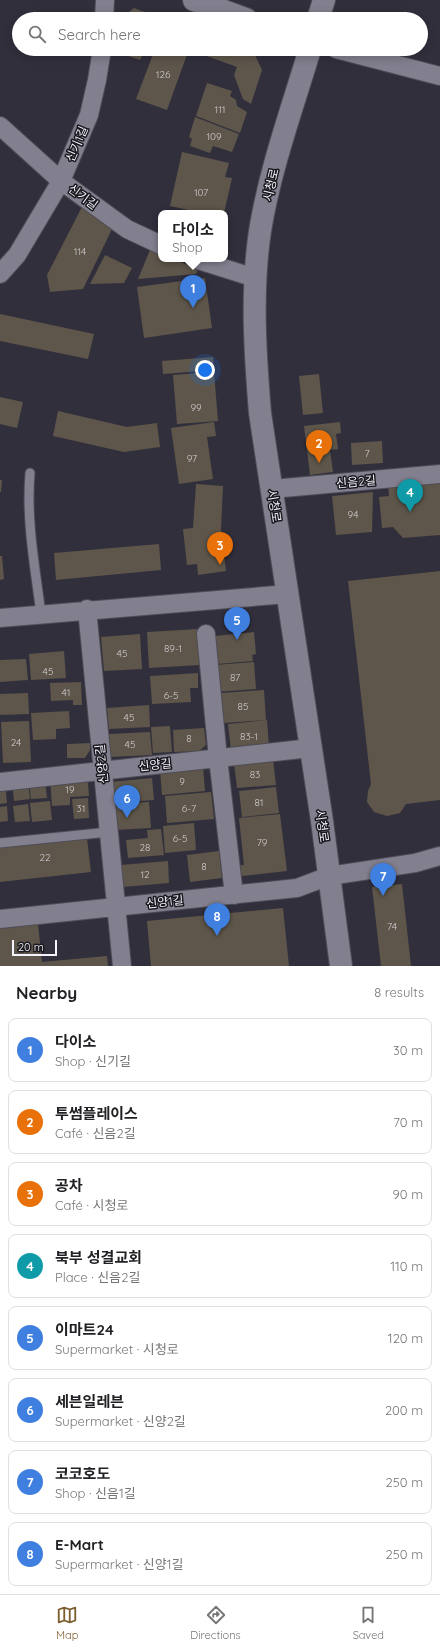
<!DOCTYPE html>
<meta charset="utf-8">
<style>
:root{--surface:#fff;--page:#f6f6f6;--text:#202124;--muted:#757577;--line:#e0e0e0;--accent:#7c5e2e}
body{margin:0;font-family:Quicksand,"Noto Sans KR",sans-serif;background:var(--page);color:var(--text)}
.scale{position:absolute;left:12px;bottom:10px;width:45px;box-sizing:border-box;padding-left:4px;border:2px solid #f5f4fc;border-top:0;font-size:11px;line-height:14px;white-space:nowrap;color:#f5f4fc;-webkit-text-stroke:3px #19181e;paint-order:stroke}
.you{position:absolute;left:205px;top:370px;width:14px;height:14px;margin:-10px;border:3px solid #fff;border-radius:50%;background:#1a73e8;box-shadow:0 0 0 6px #1a73e833}
.badge{display:grid;place-items:center;width:26px;height:26px;border-radius:50%;background:var(--accent);color:#fff;font-size:13px;font-weight:700}
.pin{position:absolute;translate:-50% -33px;filter:drop-shadow(0 1px 2px #0008)}
.pin::after{content:'';position:absolute;top:21px;width:14px;height:12px;background:inherit;clip-path:polygon(0 0,100% 0,50% 100%)}
.popup{position:absolute;left:158px;top:210px;width:70px;height:52px;box-sizing:border-box;display:grid;place-content:center;border-radius:8px;background:var(--surface);filter:drop-shadow(0 1px 3px #0005);font-size:13px;white-space:nowrap;color:var(--muted)}
.popup b{font-size:15px;color:var(--text)}
.popup::after{content:'';position:absolute;left:50%;top:100%;margin-left:-8px;border:8px solid transparent;border-top-color:var(--surface)}
.list{margin:0;padding:0;list-style:none}
h2{display:flex;justify-content:space-between;align-items:center;height:52px;margin:0;padding:0 16px;font-size:17px}
h2 small{font-size:13px;font-weight:400;color:var(--muted)}
.list li{display:grid;grid-template-columns:26px 1fr auto;gap:12px;align-items:center;box-sizing:border-box;height:64px;margin:0 8px 8px;padding:0 8px;border:1px solid var(--line);border-radius:8px}
.list b{display:block;font-size:15px;white-space:nowrap}
.list p{margin:0;font-size:13px;white-space:nowrap;color:var(--muted)}
.list em{font-size:13px;font-style:normal;color:var(--muted)}
.icon{flex:none;width:22px;height:22px;fill:none;stroke:currentColor;stroke-width:2;stroke-linecap:round;stroke-linejoin:round}
.map{position:relative;flex:none;width:440px;height:966px;overflow:hidden}
.search{position:absolute;background:var(--surface);box-shadow:0 2px 10px #0003;left:12px;right:12px;top:12px;height:44px;display:flex;align-items:center;gap:10px;box-sizing:border-box;padding:0 14px;border-radius:22px;color:var(--muted);font-size:15px}
.sheet{height:628px;background:var(--surface)}
nav{display:flex;justify-content:space-around;align-items:center;box-sizing:border-box;height:56px;border-top:1px solid var(--line);background:var(--surface);font-size:11px;color:var(--muted)}
nav a{display:grid;justify-items:center;gap:2px}
nav .on{color:var(--accent)}
.map>svg:first-child{display:block}
.building{fill:#5e564a}
.lines{fill:none;stroke-linecap:round;stroke-linejoin:round}
.service-casing{stroke:#4e4c56;stroke-width:11}
.minor-casing{stroke:#4e4c56;stroke-width:20}
.tertiary-casing{stroke:#4e4c56;stroke-width:24}
.service{stroke:#827f8e;stroke-width:9}
.minor{stroke:#827f8e;stroke-width:18}
.tertiary{stroke:#827f8e;stroke-width:22}
.labels{text-anchor:middle;stroke-width:3;stroke-linejoin:round;paint-order:stroke}
.number-label{font-size:10px;fill:#cfccd0}
.street-label{font-size:12px;fill:#f5f4fc;stroke:#19181e}
</style>
<div class="map">
<svg width="440" height="966" viewBox="0 0 440 966">
<rect width="100%" height="100%" fill="#312f3c"/>
<path class="building" d="M134 8 163 19H124L125 15Z
M118 49H145L140 60 117 52Z
M155 49H189L167 110 136 99Z
M201 49H249L253 51 262 70 251 104 243 99 234 75 237 67 204 55Z
M207 83 232 91 230 96 236 100 237 106 247 112 240 133 196 116Z
M195 117 239 134 232 152 213 146 210 153 190 146 192 139 189 137Z
M182 152 229 163 225 177 232 178 224 213H202L170 206Z
M84 203 113 227 83 289 50 292 47 275Z
M150 250 161 254V259H173L198 269 196 274 138 279Z
M105 255 132 268 124 283 90 284Z
M205 278 212 328 144 338 137 287Z
M0 314 94 334 88 359 0 341Z
M213 357 214 370 163 374 162 361Z
M214 372 218 421 177 424 173 375Z
M319 374 323 413 303 415 299 376Z
M0 397 23 402 17 428 0 424Z
M58 411 127 427 157 423 160 447 124 452 53 436Z
M214 422 216 436 207 437 213 479 179 484 171 428Z
M340 422 341 433 336 434 338 449 330 450 333 472 310 475 304 426Z
M382 441 383 463 352 465 351 443Z
M0 480H2L1 492H0Z
M437 481 440 483V535L403 538 393 527 382 528 379 497 389 496 388 485Z
M196 484 223 486 221 529 226 571 198 575 197 564 187 565 183 529 193 528Z
M373 492 372 532 336 535 332 496Z
M159 544 161 570 56 580 54 553Z
M0 556H2L4 579 0 580Z
M440 571V800L406 804 400 813 387 816 374 812 367 802 368 791 371 784 348 581Z
M198 629 200 665 149 668 147 632Z
M254 632 256 654 252 655 253 661 217 664 215 636Z
M140 634 142 669 104 671 101 637Z
M64 651 66 678 31 680 29 654Z
M26 659 28 680 0 682V660Z
M254 662 256 689 216 692 214 665Z
M198 673V688H190L191 702 152 704 150 676Z
M81 682 82 705H73V700L51 701 50 683Z
M264 690 266 720 223 723 221 693Z
M28 693 29 714 0 715V694Z
M149 705 150 727 109 729 107 708Z
M69 711 70 728 56 729V739L33 740 31 713Z
M267 720 269 747 231 751 228 724Z
M29 721 31 762 3 763 1 722Z
M170 726 172 752 153 753 151 727Z
M204 728 206 745 199 751 174 752 173 730Z
M150 732 152 755 110 757 109 734Z
M90 743V750L85 758H67V744Z
M273 759 276 785 237 788 234 763Z
M203 766 205 791 162 795 160 770Z
M79 776 88 783 89 796 70 797V805L52 806 50 778Z
M152 778 154 800 113 803 111 782Z
M45 779 47 798 31 799 29 781Z
M28 781 30 799 14 801 12 782Z
M5 784 7 803 0 804V785Z
M276 787 279 813 242 817 239 791Z
M211 792 214 819 167 823 165 796Z
M88 798 89 818 74 819 72 799Z
M50 801 52 820 32 822 30 803Z
M149 802 151 828 115 830 113 804Z
M28 804 30 821 15 822 13 806Z
M7 806 8 821 0 822V807Z
M280 814 287 871 233 877 232 866 244 865 239 818Z
M194 823 196 850 165 853 163 826Z
M161 829 164 855 128 858 126 840 148 838 147 830Z
M87 838 91 872 0 882V848Z
M219 851 222 878 190 882 187 855Z
M168 861 169 883 123 887 121 865Z
M402 884 411 966H381L372 887Z
M283 908 289 966H151L147 921Z
M38 924 42 962 107 956 108 966H0V928Z"/>
<g class="lines">
<g class="service-casing">
<path id="service" d="M30 473C26 520 35 567 41 614
M0 843 109 832"/>
</g>
<g class="minor-casing">
<path id="minor" d="M104 19 105 0
M336 49 440 76
M0 126 61 181 89 115 97 80 102 49
M195 259 255 278
M0 274 17 255 61 181 127 229 161 245
M272 489 440 474
M87 609 122 966
M0 618 288 594
M206 634 218 758 234 895
M0 782 311 748
M0 919 297 888 329 876 415 863 440 856"/>
</g>
<g class="tertiary-casing">
<path id="tertiary" d="M194 0 246 19
M318 19 324 0
M310 49C292 109 270 169 260 231 251 292 255 352 260 413L322 821 341 966"/>
</g>
<use href="#service" class="service"/>
<use href="#minor" class="minor"/>
<use href="#tertiary" class="tertiary"/>
</g>
<g class="labels">
<g class="number-label">
<text x="163" y="78">126</text>
<text x="220" y="113">111</text>
<text x="214" y="140">109</text>
<text x="201" y="196">107</text>
<text x="80" y="255">114</text>
<text x="196" y="411">99</text>
<text x="367" y="457">7</text>
<text x="192" y="462">97</text>
<text x="353" y="518">94</text>
<text x="173" y="652">89-1</text>
<text x="122" y="657">45</text>
<text x="48" y="675">45</text>
<text x="235" y="681">87</text>
<text x="66" y="696">41</text>
<text x="171" y="699">6-5</text>
<text x="243" y="710">85</text>
<text x="129" y="721">45</text>
<text x="249" y="740">83-1</text>
<text x="189" y="742">8</text>
<text x="16" y="746">24</text>
<text x="130" y="748">45</text>
<text x="255" y="778">83</text>
<text x="182" y="785">9</text>
<text x="70" y="793">19</text>
<text x="259" y="806">81</text>
<text x="81" y="812">31</text>
<text x="189" y="812">6-7</text>
<text x="180" y="842">6-5</text>
<text x="262" y="846">79</text>
<text x="145" y="851">28</text>
<text x="45" y="861">22</text>
<text x="204" y="870">8</text>
<text x="145" y="878">12</text>
<text x="392" y="930">74</text>
</g>
<g class="street-label">
<text transform="translate(77 144) rotate(-67)" y="4">신기1길</text>
<text transform="translate(271 185) rotate(-77)" y="4">시청로</text>
<text transform="translate(83 197) rotate(36)" y="4">신기길</text>
<text transform="translate(356 482) rotate(-5)" y="4">신음2길</text>
<text transform="translate(274 506) rotate(81)" y="4">시청로</text>
<text transform="translate(102 764) rotate(-96)" y="4">신양2길</text>
<text transform="translate(155 765) rotate(-6)" y="4">신양길</text>
<text transform="translate(322 826) rotate(82)" y="4">시청로</text>
<text transform="translate(165 902) rotate(-6)" y="4">신양1길</text>
</g>
</g>
</svg>
<div class="scale">20 m</div>
<div class="you"></div>
<div class="pin badge" style="left:193px;top:308px;background:#3f7fe0">1</div>
<div class="popup"><b>다이소</b>Shop</div>
<div class="pin badge" style="left:319px;top:463px;background:#e8710a">2</div>
<div class="pin badge" style="left:220px;top:565px;background:#e8710a">3</div>
<div class="pin badge" style="left:410px;top:512px;background:#0f9aa8">4</div>
<div class="pin badge" style="left:237px;top:640px;background:#3f7fe0">5</div>
<div class="pin badge" style="left:127px;top:818px;background:#3f7fe0">6</div>
<div class="pin badge" style="left:383px;top:896px;background:#3f7fe0">7</div>
<div class="pin badge" style="left:217px;top:936px;background:#3f7fe0">8</div>
<div class="search"><svg class="icon" aria-label="search" viewBox="0 0 24 24"><circle cx="10" cy="10" r="6"/><path d="M15 15l6 6"/></svg>Search here</div>
</div>
<section class="sheet">
<h2>Nearby<small>8 results</small></h2>
<ul class="list">
<li><span class="badge" style="background:#3f7fe0">1</span><div><b>다이소</b><p>Shop · 신기길</p></div><em>30 m</em></li>
<li><span class="badge" style="background:#e8710a">2</span><div><b>투썸플레이스</b><p>Café · 신음2길</p></div><em>70 m</em></li>
<li><span class="badge" style="background:#e8710a">3</span><div><b>공차</b><p>Café · 시청로</p></div><em>90 m</em></li>
<li><span class="badge" style="background:#0f9aa8">4</span><div><b>북부 성결교회</b><p>Place · 신음2길</p></div><em>110 m</em></li>
<li><span class="badge" style="background:#3f7fe0">5</span><div><b>이마트24</b><p>Supermarket · 시청로</p></div><em>120 m</em></li>
<li><span class="badge" style="background:#3f7fe0">6</span><div><b>세븐일레븐</b><p>Supermarket · 신양2길</p></div><em>200 m</em></li>
<li><span class="badge" style="background:#3f7fe0">7</span><div><b>코코호도</b><p>Shop · 신음1길</p></div><em>250 m</em></li>
<li><span class="badge" style="background:#3f7fe0">8</span><div><b>E-Mart</b><p>Supermarket · 신양1길</p></div><em>250 m</em></li>
</ul>
</section>
<nav>
<a class="on"><svg class="icon" aria-label="map" viewBox="0 0 24 24"><path d="M3 6l6-2 6 2 6-2v14l-6 2-6-2-6 2zM9 4v14M15 6v14"/></svg>Map</a>
<a><svg class="icon" aria-label="directions" viewBox="0 0 24 24"><path d="M12 3l9 9-9 9-9-9zM9 14v-3h6M13 9l2 2-2 2"/></svg>Directions</a>
<a><svg class="icon" aria-label="saved" viewBox="0 0 24 24"><path d="M7 4h10v16l-5-4-5 4z"/></svg>Saved</a>
</nav>
